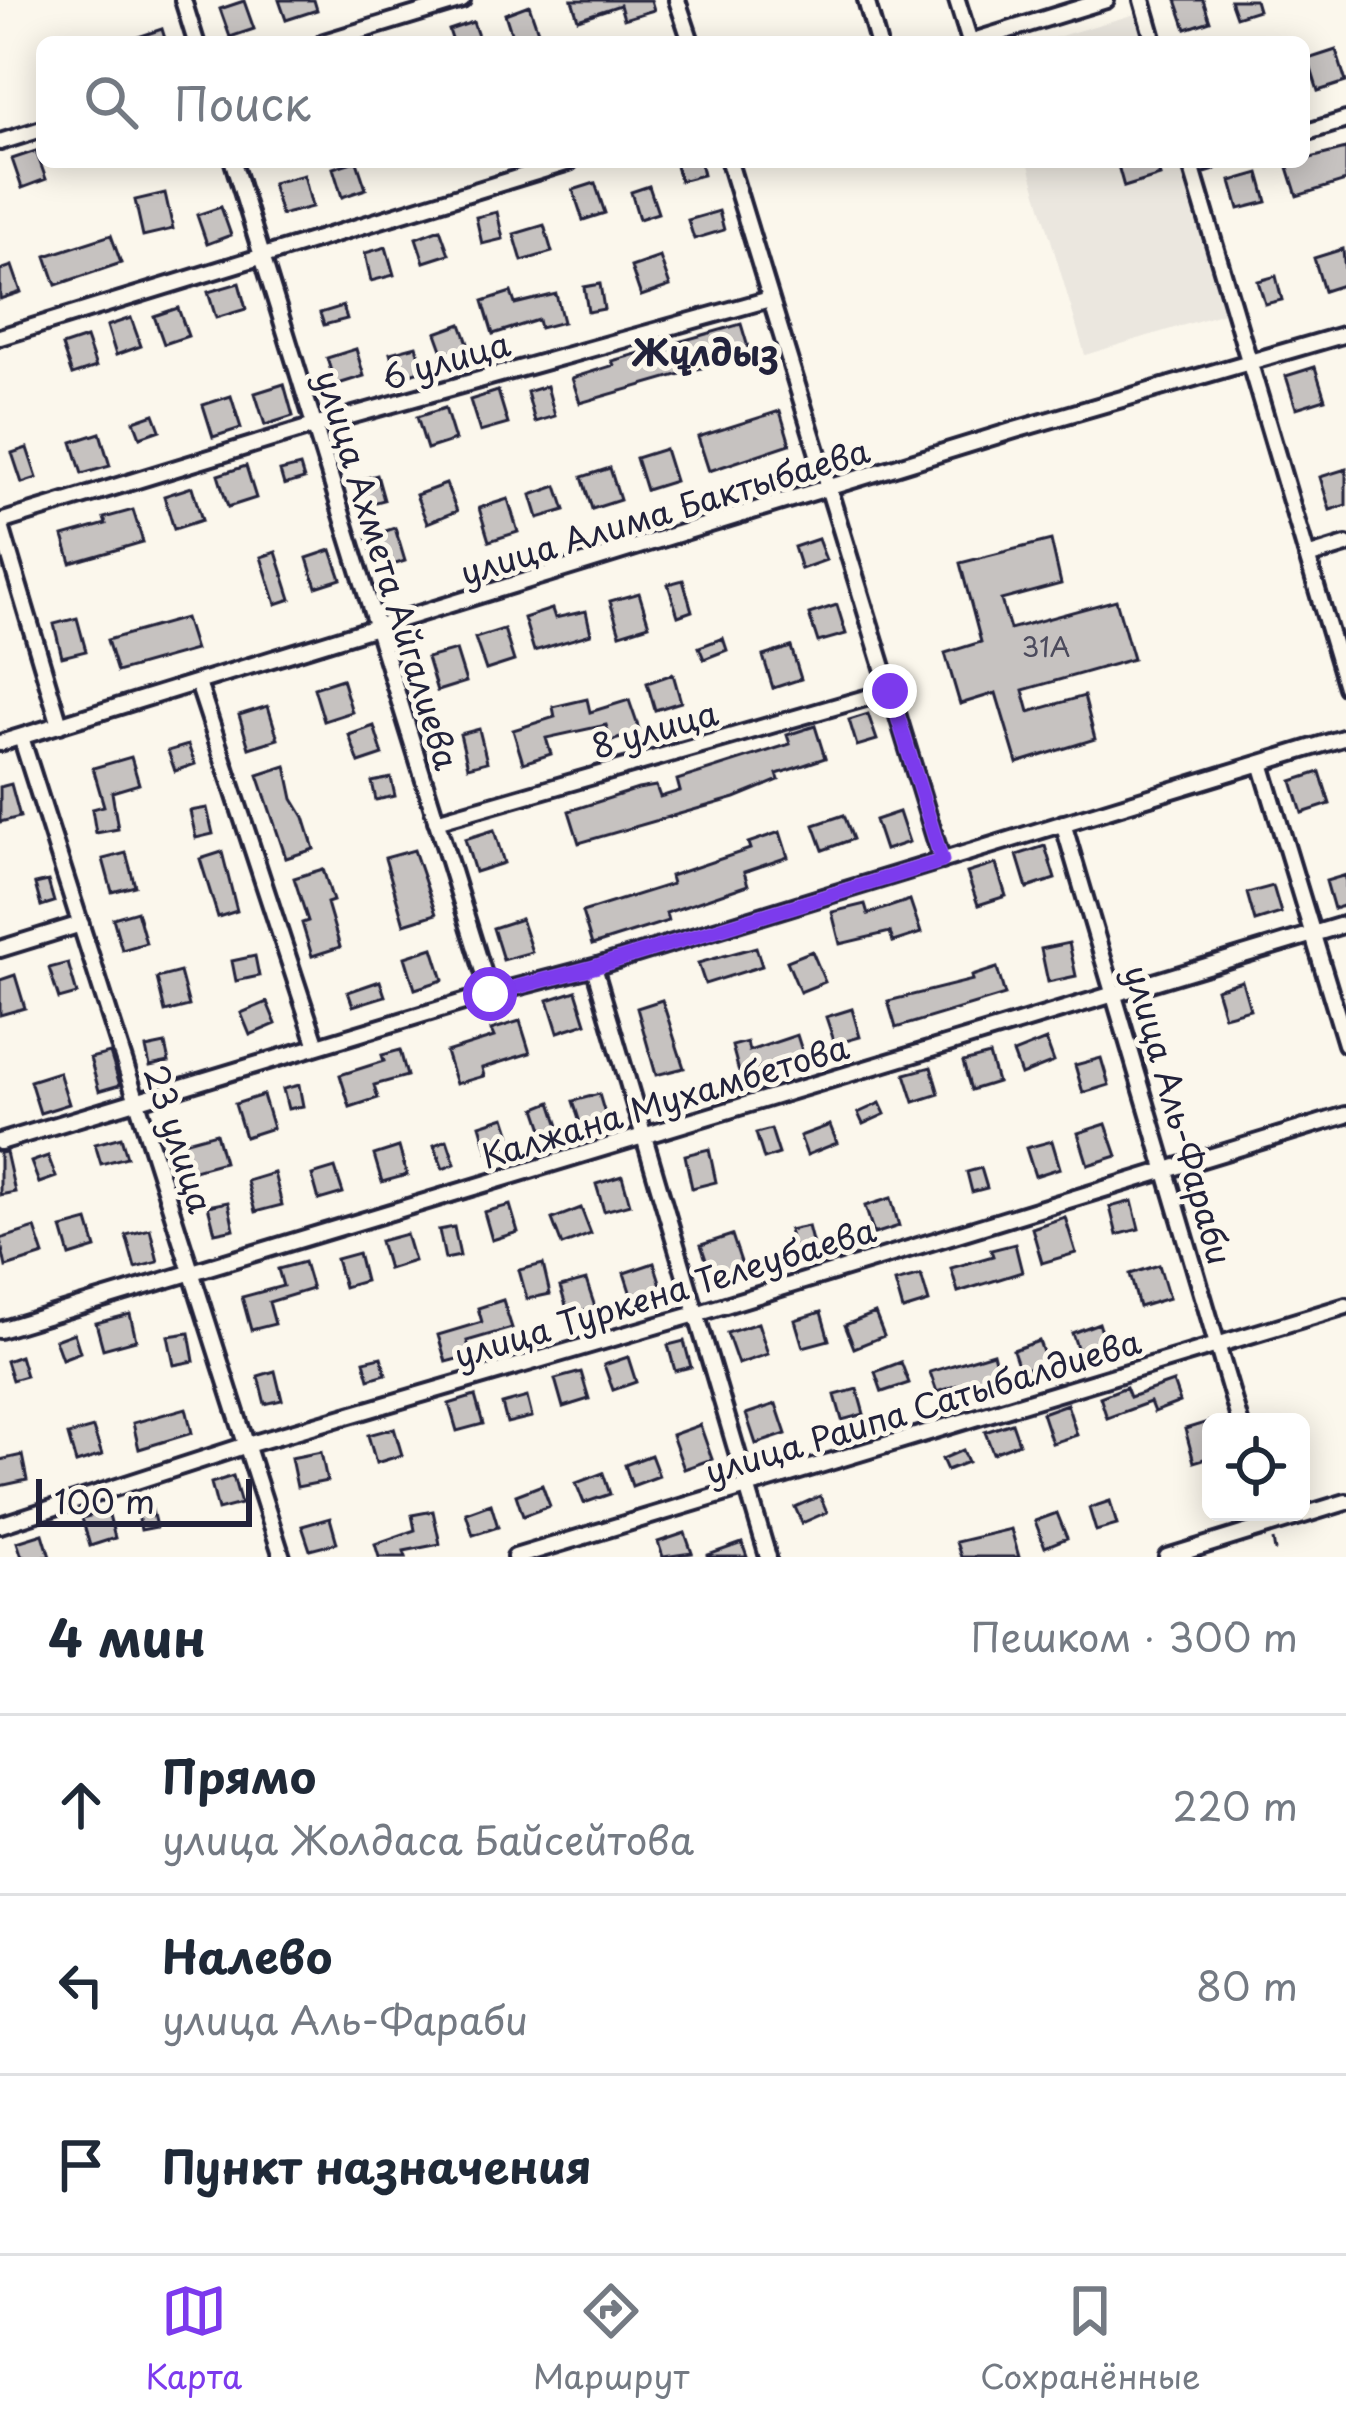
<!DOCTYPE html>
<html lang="ru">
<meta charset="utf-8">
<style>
:root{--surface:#fff;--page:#f6f6f7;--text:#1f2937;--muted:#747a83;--line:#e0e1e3;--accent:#7c3aed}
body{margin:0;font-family:"Playpen Sans",sans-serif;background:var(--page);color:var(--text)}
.controls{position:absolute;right:36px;bottom:36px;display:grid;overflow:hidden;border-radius:18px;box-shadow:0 6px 30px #0003}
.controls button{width:108px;height:108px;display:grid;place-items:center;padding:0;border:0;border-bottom:3px solid var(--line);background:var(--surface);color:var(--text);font:60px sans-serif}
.scale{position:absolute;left:36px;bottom:30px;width:216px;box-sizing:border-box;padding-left:12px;border:6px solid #22223b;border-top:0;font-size:33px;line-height:42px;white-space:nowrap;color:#22223b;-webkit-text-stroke:9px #fbf7ec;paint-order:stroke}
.stop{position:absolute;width:36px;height:36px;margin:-27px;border:9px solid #7c3aed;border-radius:50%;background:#fff}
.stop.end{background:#7c3aed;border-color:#fff;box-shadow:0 3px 12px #0008}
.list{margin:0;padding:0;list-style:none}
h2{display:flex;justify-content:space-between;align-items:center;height:156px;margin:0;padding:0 48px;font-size:51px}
h2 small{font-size:39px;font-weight:400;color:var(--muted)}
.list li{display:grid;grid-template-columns:78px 1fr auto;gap:36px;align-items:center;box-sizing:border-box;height:180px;padding:0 48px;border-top:3px solid var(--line)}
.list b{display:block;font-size:45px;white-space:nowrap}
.list p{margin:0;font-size:39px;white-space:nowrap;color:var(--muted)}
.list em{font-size:39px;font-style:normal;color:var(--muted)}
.icon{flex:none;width:66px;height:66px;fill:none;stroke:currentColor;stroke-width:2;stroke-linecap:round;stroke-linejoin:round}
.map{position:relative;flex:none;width:1346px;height:1557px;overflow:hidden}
.search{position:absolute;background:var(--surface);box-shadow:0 6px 30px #0003;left:36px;right:36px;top:36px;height:132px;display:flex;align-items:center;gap:30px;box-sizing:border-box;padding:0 42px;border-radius:18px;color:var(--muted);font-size:45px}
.sheet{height:696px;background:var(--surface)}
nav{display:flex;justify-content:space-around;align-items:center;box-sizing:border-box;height:168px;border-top:3px solid var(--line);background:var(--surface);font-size:33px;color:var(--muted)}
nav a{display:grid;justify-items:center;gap:6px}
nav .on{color:var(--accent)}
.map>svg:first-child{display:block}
.built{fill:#ebe7df}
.building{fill:#c6c2c0;stroke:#22223b;stroke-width:3}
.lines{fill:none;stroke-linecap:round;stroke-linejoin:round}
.street-casing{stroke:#22223b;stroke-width:22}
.path{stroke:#22223b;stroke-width:3;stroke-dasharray:12 9;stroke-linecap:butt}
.street{stroke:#fbf7ec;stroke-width:14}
.route{stroke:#7c3aed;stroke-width:15}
.labels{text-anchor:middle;stroke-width:10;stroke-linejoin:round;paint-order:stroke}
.number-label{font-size:27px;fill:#4b4a5c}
.street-label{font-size:33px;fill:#22223b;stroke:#fbf7ec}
.neighbourhood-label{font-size:36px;font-weight:bold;fill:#22223b;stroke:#fbf7ec}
</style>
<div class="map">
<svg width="1346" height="1557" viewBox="0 0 1346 1557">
<rect width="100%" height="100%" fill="#fbf7ec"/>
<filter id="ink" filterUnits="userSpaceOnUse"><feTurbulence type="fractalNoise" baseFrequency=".00833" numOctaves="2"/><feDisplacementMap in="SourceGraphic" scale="24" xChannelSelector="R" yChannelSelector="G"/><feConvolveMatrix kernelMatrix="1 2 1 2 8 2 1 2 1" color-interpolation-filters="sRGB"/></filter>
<g filter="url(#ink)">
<path class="built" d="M1135 14 1144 42H1040Z
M1028 162H1179L1224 313 1085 355Z"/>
<path class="building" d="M279 0H314L317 10 286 20Z
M572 0H651L654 10 624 19 620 5 578 19Z
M1176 0H1203L1210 21 1186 29Z
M1230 0H1255L1258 10 1236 17Z
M244 1 254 29 230 37 220 9Z
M529 5 539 34 514 42 505 14Z
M473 22 480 42H453L449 30Z
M162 29 166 42H129V40Z
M1336 50 1346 82 1318 91 1308 59Z
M1346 149V181L1297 196 1287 164Z
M36 151 46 179 22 188 12 159Z
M352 162H357L366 189 342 197 333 168Z
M675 162H700L703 175 680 181Z
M1117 162H1156L1160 176 1124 187Z
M1259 173 1267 202 1239 209 1231 181Z
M304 175 312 207 281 215 272 183Z
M595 183 605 213 583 220 573 190Z
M649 186 658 213 639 219 631 192Z
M165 193 173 229 143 236 135 200Z
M221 207 231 235 207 244 197 215Z
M719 211 724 230 694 239 688 220Z
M497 212 503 239 482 244 476 217Z
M544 225 552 252 522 261 514 234Z
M440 229 449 254 424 262 416 238Z
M111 235 121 263 56 285 46 256Z
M386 247 394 275 371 281 365 253Z
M1343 249 1346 284 1324 291 1314 258Z
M660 257 670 286 641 296 631 267Z
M12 266 21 292 0 299V270Z
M1276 276 1282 300 1265 304 1258 281Z
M239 283 246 309 216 318 208 292Z
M600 284 604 309 588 312 584 287Z
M511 292 515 304 556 294 563 322 540 328 538 320 493 334 483 301Z
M343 306 347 319 324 325 320 313Z
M178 308 188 336 164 344 154 316Z
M131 318 141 346 116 355 107 326Z
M461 324 469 346 444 355 436 333Z
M741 324 750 354 580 403 572 378 614 365 612 361Z
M86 338 96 367 72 375 62 346Z
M416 346 423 370 397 378 390 353Z
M356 349 364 376 335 385 327 358Z
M1315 367 1325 399 1296 408 1286 376Z
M284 384 293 416 265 425 255 393Z
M547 386 555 416 535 422 527 392Z
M498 391 508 424 480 432 470 400Z
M231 396 241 428 213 437 203 405Z
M445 408 455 440 427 449 417 417Z
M780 411 790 444 709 471 698 437Z
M154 414 160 430 140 437 134 421Z
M100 433 110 466 82 474 72 442Z
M27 448 37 478 22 483 12 453Z
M665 449 675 481 646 490 636 458Z
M246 466 256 498 228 507 218 475Z
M300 466 304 479 284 485 280 471Z
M610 468 620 500 592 509 582 477Z
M1346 469V505L1330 510 1320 477Z
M377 475 384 500 369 504 362 479Z
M446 484 457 511 427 523 416 495Z
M557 486 565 510 538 518 531 495Z
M192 487 202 520 174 529 164 496Z
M508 499 518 532 489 541 479 508Z
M133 510 143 542 71 563 63 536 106 524 104 518Z
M395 528 405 561 377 570 367 537Z
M818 539 826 560 801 569 794 547Z
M1051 540 1061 584 1001 600 1010 629 1116 600 1133 659 1023 690 1029 712 1084 696 1095 739 1017 763 996 693 960 704 945 653 981 642 960 563Z
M331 550 341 579 316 587 307 558Z
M276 552 291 599 276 604 261 557Z
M683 580 692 611 678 616 668 584Z
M639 593 649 625 620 634 610 601Z
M837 605 846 634 818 642 809 614Z
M552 609 555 618 586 611 591 634 534 651 524 618Z
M77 618 86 651 62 657 54 624Z
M185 618 195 650 117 672 107 640Z
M504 629 514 661 486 670 475 638Z
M723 638 727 650 704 659 699 647Z
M791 647 801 679 773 688 763 656Z
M456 650 466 682 437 691 427 658Z
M673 674 681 702 655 710 647 683Z
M342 679 352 712 324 721 314 688Z
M587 699 590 712 629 700 640 732 611 741 606 725 546 738 551 754 523 763 513 730 555 717 553 707Z
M268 706 278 739 249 748 239 715Z
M868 714 877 740 857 746 849 720Z
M374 726 383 755 359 763 349 735Z
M815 726 825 758 777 774 779 780 735 798 579 843 569 811 638 789 656 786 660 797 680 791 677 780 790 744 787 735Z
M479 729 487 762 468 767 460 734Z
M188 745 195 764 175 771 168 751Z
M131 757 139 784 112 792 118 829 96 833 92 809 104 806 93 768Z
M286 766 293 799 304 817 314 849 286 858 258 775Z
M1320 772 1330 804 1302 813 1292 781Z
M391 778 395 796 376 800 372 782Z
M11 784 20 817 0 822V787Z
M207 808 213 834 196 838 190 811Z
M899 812 909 842 885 850 875 820Z
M844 815 853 839 823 850 814 825Z
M494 830 504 863 475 872 465 839Z
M780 832 788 857 744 872 748 885 666 913 668 921 592 945 582 912 672 884 670 876 750 849 748 843Z
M1045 846 1055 879 1027 888 1017 855Z
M414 850 436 914 404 924 385 858Z
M222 852 237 911 218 917 200 859Z
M126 853 135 886 112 892 103 859Z
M996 864 1006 896 978 905 967 873Z
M323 869 333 901 327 903 340 947 312 956 302 923 308 921 294 878Z
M1346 875V905L1334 909 1326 881Z
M48 881 54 902 41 906 35 884Z
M1273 886 1281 913 1255 921 1247 893Z
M910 900 921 933 893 942 890 932 840 944 832 912 865 904 868 914Z
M137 911 146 943 122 950 113 918Z
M521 919 532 952 503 960 493 928Z
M1069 943 1076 976 1048 982 1041 949Z
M756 947 762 966 705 984 698 963Z
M433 948 443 980 415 989 405 957Z
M812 951 825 982 800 992 787 961Z
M255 956 259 976 236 981 232 961Z
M68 963 77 994 59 999 49 968Z
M997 968 1005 995 896 1028 888 1001 973 980 972 976Z
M180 972 189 1006 165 1012 157 978Z
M15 975 25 1008 0 1015V980Z
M380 981 385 996 353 1006 348 992Z
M1242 981 1250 1009 1224 1016 1216 989Z
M576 991 586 1023 558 1032 548 1000Z
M662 1000 684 1068 656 1075 637 1008Z
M267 1002 276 1024 250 1035 241 1013Z
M852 1009 860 1037 835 1044 826 1017Z
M520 1021 530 1053 482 1068 484 1076 456 1084 446 1052 494 1037 491 1030Z
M797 1035 804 1057 739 1072 732 1046 747 1042 749 1051Z
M1046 1040 1054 1062 1021 1075 1013 1053Z
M165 1044 169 1062 150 1066 146 1048Z
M400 1050 407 1076 374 1085 378 1098 350 1107 340 1075 384 1061 382 1055Z
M110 1053 120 1085 99 1091 90 1058Z
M989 1055 997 1082 971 1090 963 1062Z
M1101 1058 1109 1085 1083 1093 1075 1065Z
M931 1067 939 1094 914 1102 905 1074Z
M59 1072 69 1104 40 1113 30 1081Z
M299 1085 303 1106 288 1109 283 1089Z
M599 1094 607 1121 582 1129 573 1101Z
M263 1095 273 1128 245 1137 235 1104Z
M551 1102 560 1129 545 1135 536 1108Z
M880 1103 885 1114 863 1124 858 1113Z
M505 1117 514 1145 488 1152 480 1125Z
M1106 1124 1117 1156 1088 1165 1078 1133Z
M830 1125 837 1143 807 1155 800 1136Z
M771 1129 779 1154 764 1159 756 1133Z
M216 1133 224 1162 187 1172 179 1143Z
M121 1137 127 1157 101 1164 95 1144Z
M447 1140 455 1164 443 1169 434 1145Z
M1052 1141 1060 1168 1035 1176 1026 1148Z
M399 1147 407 1175 382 1182 374 1155Z
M709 1149 716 1182 692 1188 685 1155Z
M6 1152 15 1192 0 1195V1153Z
M48 1156 56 1177 39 1183 31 1162Z
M335 1168 343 1193 319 1200 312 1175Z
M981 1168 987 1188 972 1192 967 1172Z
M274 1173 282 1205 255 1212 247 1181Z
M622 1176 630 1204 604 1211 596 1184Z
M891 1198 899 1226 874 1234 865 1206Z
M1132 1201 1139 1229 1117 1235 1110 1207Z
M228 1202 234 1229 215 1233 208 1206Z
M510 1205 518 1232 492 1240 484 1212Z
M581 1208 591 1234 562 1245 552 1219Z
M1065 1217 1076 1253 1042 1263 1032 1228Z
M88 1221 96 1248 70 1256 62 1228Z
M808 1226 814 1249 795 1254 789 1230Z
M454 1227 460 1256 445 1259 439 1230Z
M35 1228 44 1255 6 1267 0 1239Z
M150 1229 158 1262 135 1268 126 1235Z
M406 1234 414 1261 388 1269 380 1241Z
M732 1235 742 1265 711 1275 701 1245Z
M1015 1244 1022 1272 958 1292 951 1268 993 1256 991 1250Z
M358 1253 365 1281 344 1287 336 1259Z
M304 1262 312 1289 269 1302 275 1324 251 1330 242 1297 283 1286 278 1269Z
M654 1263 664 1294 634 1304 624 1273Z
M543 1264 550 1294 527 1299 519 1270Z
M1159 1265 1169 1298 1139 1307 1130 1274Z
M921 1275 929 1302 903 1310 895 1282Z
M586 1280 595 1307 569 1315 560 1287Z
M503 1300 512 1328 467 1341 472 1355 446 1362 438 1335 482 1322 478 1308Z
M821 1312 829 1340 803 1347 795 1320Z
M875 1313 884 1336 854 1348 845 1325Z
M130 1314 136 1340 103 1349 96 1323Z
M758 1323 768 1354 738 1364 727 1333Z
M1099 1323 1106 1344 1079 1353 1072 1333Z
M74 1333 80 1352 62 1359 55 1340Z
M189 1333 194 1361 174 1365 168 1336Z
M684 1341 691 1367 675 1371 668 1345Z
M1039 1341 1046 1361 1020 1371 1013 1350Z
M993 1353 1001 1384 975 1391 972 1380 937 1392 930 1372Z
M20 1356 26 1376 12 1380 6 1361Z
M381 1357 386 1374 369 1379 364 1361Z
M628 1357 636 1382 613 1390 604 1365Z
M901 1362 909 1383 882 1392 875 1372Z
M275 1371 282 1400 265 1404 258 1376Z
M581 1372 589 1399 563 1407 555 1379Z
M1173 1382 1180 1402 1154 1412 1150 1402 1107 1418 1100 1397 1126 1387 1130 1397Z
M857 1389 864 1414 842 1420 835 1395Z
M475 1396 483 1424 457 1431 449 1404Z
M527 1397 532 1417 507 1423 502 1404Z
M776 1404 786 1434 756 1444 746 1414Z
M1067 1404 1077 1435 1052 1443 1042 1413Z
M186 1408 192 1433 139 1449 133 1423Z
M1211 1421V1457L1194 1462 1185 1429Z
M1012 1423 1019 1443 993 1453 985 1432Z
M700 1425 712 1459 684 1469 672 1435Z
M93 1428 102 1455 76 1463 68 1435Z
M394 1428 402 1455 376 1463 368 1435Z
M963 1450 968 1462 947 1470 942 1459Z
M321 1452 327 1481 297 1487 291 1458Z
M22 1455 27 1480 0 1486V1460Z
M651 1455 659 1476 632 1486 625 1465Z
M603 1473 610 1494 584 1503 576 1483Z
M233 1476 241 1504 218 1510 211 1483Z
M542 1485 550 1506 523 1516 516 1495Z
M820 1496 827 1512 802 1523 795 1507Z
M150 1501 156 1527 141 1530 136 1504Z
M1110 1501 1117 1525 1096 1531 1089 1508Z
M491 1504 498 1527 473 1535 466 1513Z
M108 1511 115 1538 90 1546 82 1518Z
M433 1511 440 1544 404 1551 406 1557H379L375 1544 415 1530 412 1515Z
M1057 1513 1067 1538 1045 1547 1035 1521Z
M330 1518 337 1543 310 1550 302 1526Z
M1011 1529 1019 1557H961L956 1542Z
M685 1533 692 1553 663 1557 658 1542Z
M43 1534 50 1557H22L17 1542Z
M742 1543 747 1557H708V1555Z"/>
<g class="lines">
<g class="street-casing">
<path id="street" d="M183 0 196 42
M677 0 691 42
M866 0 878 42
M957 0 970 42 1106 0
M1142 0 1154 42
M324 42 462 0
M1304 133 1346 120
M0 142 42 129
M233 162 490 994
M729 162 942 861
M1190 162 1346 687
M1192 167 1209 162
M0 337 569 162
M0 522 314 426 770 299
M0 523 60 725
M1307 557 1346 545
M198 683 317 1046
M21 737 282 1557
M0 743 1015 430 1346 334
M1261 763 1346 1044
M436 821 890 691
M1063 823 1240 1422
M0 949 81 924
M594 967 768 1557
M0 1142 490 994 594 967 1346 737
M0 1330 1346 924
M0 1525 247 1445 696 1314 1346 1115
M515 1557 1346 1306
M1167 1557 1346 1502"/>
</g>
<path class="path" d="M1273 1540 1276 1557"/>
<use href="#street" class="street"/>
</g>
</g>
<g class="lines" filter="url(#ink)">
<path class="route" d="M490 994 594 967 942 861 890 691"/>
</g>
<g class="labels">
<g class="number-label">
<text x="1046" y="657">31А</text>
</g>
<g class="street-label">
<text transform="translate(446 361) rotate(-16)" y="12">6 улица</text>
<text transform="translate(665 512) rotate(-17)" y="12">улица Алима Бактыбаева</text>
<text transform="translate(387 570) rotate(73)" y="12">улица Ахмета Айгалиева</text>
<text transform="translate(655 730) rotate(-16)" y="12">8 улица</text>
<text transform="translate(665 1102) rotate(-17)" y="12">Калжана Мухамбетова</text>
<text transform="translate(1178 1115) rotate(74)" y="12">улица Аль-Фараби</text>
<text transform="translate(178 1139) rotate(72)" y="12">23 улица</text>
<text transform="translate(665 1293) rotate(-17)" y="12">улица Туркена Телеубаева</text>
<text transform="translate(923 1407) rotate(-17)" y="12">улица Раипа Сатыбалдиева</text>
</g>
<g class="neighbourhood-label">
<text x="705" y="366">Жұлдыз</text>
</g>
</g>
</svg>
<div class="controls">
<button><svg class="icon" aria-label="locate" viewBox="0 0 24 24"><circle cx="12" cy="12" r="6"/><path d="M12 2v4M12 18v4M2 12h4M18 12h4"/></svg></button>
</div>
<div class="scale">100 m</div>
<div class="stop" style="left:490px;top:994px"></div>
<div class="stop end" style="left:890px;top:691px"></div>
<div class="search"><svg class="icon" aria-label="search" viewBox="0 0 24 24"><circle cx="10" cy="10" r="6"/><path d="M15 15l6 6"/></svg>Поиск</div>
</div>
<section class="sheet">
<h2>4 мин<small>Пешком · 300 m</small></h2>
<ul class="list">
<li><svg class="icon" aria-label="ahead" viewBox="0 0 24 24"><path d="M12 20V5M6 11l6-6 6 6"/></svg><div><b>Прямо</b><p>улица Жолдаса Байсейтова</p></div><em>220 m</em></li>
<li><svg class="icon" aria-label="left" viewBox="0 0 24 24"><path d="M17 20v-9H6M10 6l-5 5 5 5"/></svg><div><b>Налево</b><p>улица Аль-Фараби</p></div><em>80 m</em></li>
<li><svg class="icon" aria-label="arrive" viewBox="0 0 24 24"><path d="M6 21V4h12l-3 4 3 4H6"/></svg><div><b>Пункт назначения</b></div></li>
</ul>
</section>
<nav>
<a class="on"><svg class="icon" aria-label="map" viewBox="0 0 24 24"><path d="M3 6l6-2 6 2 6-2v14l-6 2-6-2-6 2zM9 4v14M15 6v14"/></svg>Карта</a>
<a><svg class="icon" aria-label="directions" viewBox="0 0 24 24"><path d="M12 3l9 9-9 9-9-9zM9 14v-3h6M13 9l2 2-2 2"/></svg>Маршрут</a>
<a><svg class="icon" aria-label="saved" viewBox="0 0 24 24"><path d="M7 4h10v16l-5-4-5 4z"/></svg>Сохранённые</a>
</nav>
